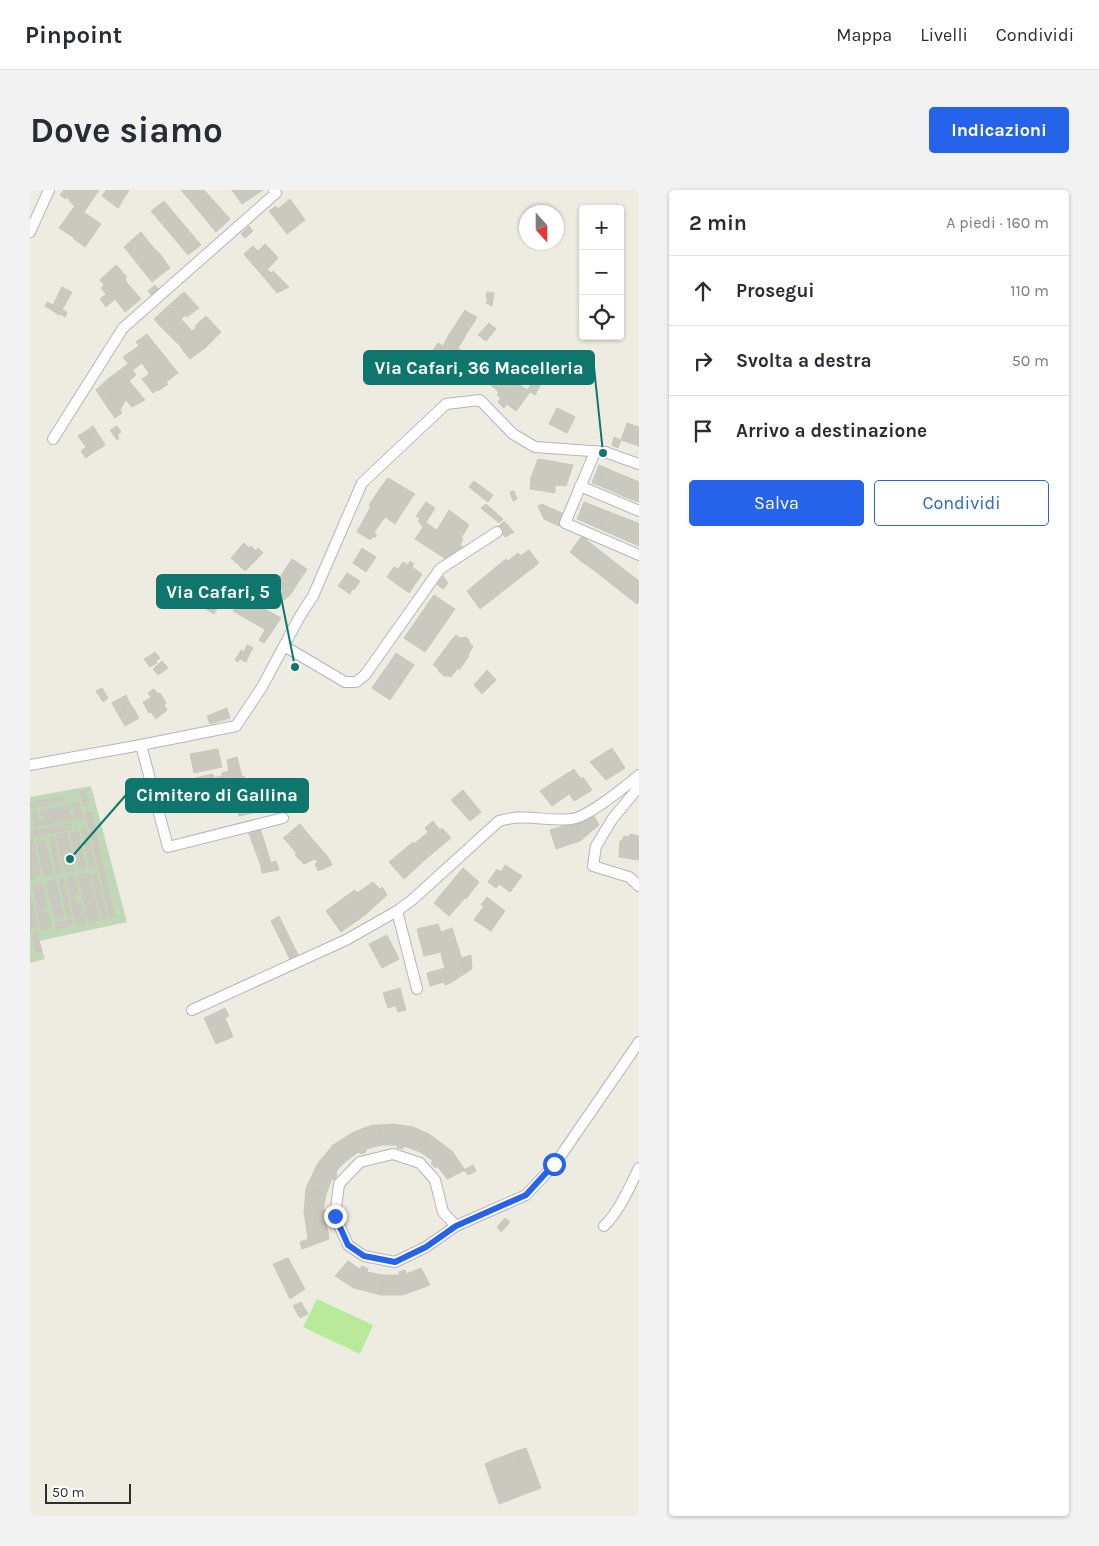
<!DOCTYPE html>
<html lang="it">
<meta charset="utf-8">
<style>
:root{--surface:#fff;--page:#f2f2f3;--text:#2b2b33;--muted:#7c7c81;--line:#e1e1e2;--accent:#2563eb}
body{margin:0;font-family:Karla,sans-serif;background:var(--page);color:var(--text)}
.controls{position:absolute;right:15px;top:15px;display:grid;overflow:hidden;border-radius:5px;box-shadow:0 1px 4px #0004}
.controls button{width:45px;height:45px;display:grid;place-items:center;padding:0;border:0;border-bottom:1px solid var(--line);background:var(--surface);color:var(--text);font:25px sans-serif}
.compass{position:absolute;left:489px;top:15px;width:45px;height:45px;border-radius:50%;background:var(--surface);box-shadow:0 1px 4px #0004;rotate:159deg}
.scale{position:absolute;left:15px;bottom:12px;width:86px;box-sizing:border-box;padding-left:5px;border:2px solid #2d2d2d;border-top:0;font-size:14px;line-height:18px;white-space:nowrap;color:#2d2d2d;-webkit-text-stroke:4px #fff;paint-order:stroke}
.stop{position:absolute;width:15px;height:15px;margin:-11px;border:4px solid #2563eb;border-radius:50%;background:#fff}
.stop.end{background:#2563eb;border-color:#fff;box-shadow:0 1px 5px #0008}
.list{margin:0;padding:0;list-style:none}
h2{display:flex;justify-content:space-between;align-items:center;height:65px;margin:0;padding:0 20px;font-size:21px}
h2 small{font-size:16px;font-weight:400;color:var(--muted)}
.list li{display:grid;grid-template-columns:32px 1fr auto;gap:15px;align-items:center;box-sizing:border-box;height:70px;padding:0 20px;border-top:1px solid var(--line)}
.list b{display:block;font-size:19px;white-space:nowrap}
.list em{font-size:16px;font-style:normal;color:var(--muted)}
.actions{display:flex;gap:10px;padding:15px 20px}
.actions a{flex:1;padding:11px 0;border:1px solid var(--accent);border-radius:5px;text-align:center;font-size:18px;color:var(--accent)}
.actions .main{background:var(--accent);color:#fff}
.icon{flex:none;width:28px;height:28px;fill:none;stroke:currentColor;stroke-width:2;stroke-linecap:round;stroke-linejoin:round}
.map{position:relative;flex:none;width:609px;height:1326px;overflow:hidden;border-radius:5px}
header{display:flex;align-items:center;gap:30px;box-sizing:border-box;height:70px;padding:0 25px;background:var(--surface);border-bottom:1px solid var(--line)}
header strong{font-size:24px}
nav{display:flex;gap:28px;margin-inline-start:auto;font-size:18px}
.intro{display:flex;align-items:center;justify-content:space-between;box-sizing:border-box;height:120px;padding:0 30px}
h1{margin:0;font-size:35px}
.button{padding:12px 22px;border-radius:5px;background:var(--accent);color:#fff;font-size:18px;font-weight:700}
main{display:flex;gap:30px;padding:0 30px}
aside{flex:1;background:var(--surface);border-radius:5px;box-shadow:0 1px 4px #0004}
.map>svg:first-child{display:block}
.cemetery{fill:#c1d8b8}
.pitch{fill:#b9ea9b}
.building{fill:#cac9bf;stroke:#cac8ba}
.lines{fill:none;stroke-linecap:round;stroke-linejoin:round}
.street-casing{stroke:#b4b4c0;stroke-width:12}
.street{stroke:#fff;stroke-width:10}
.route{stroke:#2563eb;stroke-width:6}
.leader{fill:none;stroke:#0f766e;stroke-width:2}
.callout-dot{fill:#0f766e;stroke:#fff;stroke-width:2}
.callout{fill:#0f766e;stroke:#0f766e;stroke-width:2}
.callout-label{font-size:18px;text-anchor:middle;font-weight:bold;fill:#fff}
</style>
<header>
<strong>Pinpoint</strong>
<nav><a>Mappa</a><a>Livelli</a><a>Condividi</a></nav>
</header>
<div class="intro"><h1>Dove siamo</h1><a class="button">Indicazioni</a></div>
<main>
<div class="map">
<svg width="609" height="1326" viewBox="0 0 609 1326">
<rect width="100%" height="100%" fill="#eeebe1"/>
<path class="cemetery" d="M61 596 97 732 9 751 15 769 0 773V607Z"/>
<path class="pitch" d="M287 1109 343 1135 330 1164 273 1137Z"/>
<path class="building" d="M34 0H63L53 13 52 12 47 18 39 11 40 10 36 7 35 9 30 5Z
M63 0H69L54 22 47 18 52 12 53 13Z
M76 0H99L88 18 72 6Z
M151 0H174L175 1 162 13Z
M202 0H233L212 14Z
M175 1 200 29 186 42 162 13Z
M260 9 275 30 257 44 239 21 246 16 248 19Z
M134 11 171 55 158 65 121 21Z
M45 16 50 20 45 28 39 24Z
M50 20 61 27 47 47 37 39Z
M39 24 45 28 37 39 45 45 43 47 29 38Z
M61 27 71 34 55 57 43 48 45 45 47 47Z
M219 36 223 41 215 48 211 44Z
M111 42 122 56 115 61 104 48Z
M104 48 115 61 122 56 130 64 123 70 133 83 122 92 94 57Z
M235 54 242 61 235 69 228 61Z
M223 56 228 61 221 69 218 66 217 68 214 64Z
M228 61 235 69 242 61 248 68 232 85 217 68 218 66 221 69Z
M130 64 140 78 133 83 123 70Z
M86 75 97 87 95 89 97 93 82 105 79 102 76 104 71 98 74 95 70 90Z
M238 80 241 83 243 81 259 97 247 103 232 85Z
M97 93 111 109 95 122 82 105Z
M125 95 129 100 122 106 118 101Z
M32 97 42 102 32 120 37 122 35 127 30 124 29 125 15 116 17 112 23 115Z
M79 102 85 109 76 117 70 109Z
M154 102 169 118 157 127 149 119 144 124 137 117Z
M457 102 464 103 462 116 456 113 458 109 456 107Z
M137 117 144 124 130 136 124 129Z
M149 119 156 125 151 129 162 141 166 138 172 145 154 162 151 157 130 136Z
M435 120 439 123 431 136 438 141 433 150 420 143Z
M439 123 447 127 443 134 434 129Z
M176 126 191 142 175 158 167 149 172 145 165 136Z
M434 129 443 134 438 141 431 136Z
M459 133 466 139 456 151 448 145Z
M420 143 433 150 425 163 413 156Z
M117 144 148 183 136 192 138 194 128 201 117 186 119 183 112 173 103 180 93 167 109 156 106 152Z
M167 149 175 158 160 169 154 162Z
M408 153 425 163 423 167 411 158 401 170 398 167Z
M411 158 413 160 411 161 414 164 409 171 404 166Z
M428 158 436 165 432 168 425 163Z
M413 160 423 167 416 176 409 171 414 164 411 161Z
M98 174 106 185 99 191 115 210 102 217 96 210 95 211 78 189Z
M466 178 483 190 471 208 467 205 469 202 457 192Z
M117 186 127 200 123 203 112 189Z
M78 189 86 199 78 205 82 210 76 215 66 200Z
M505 189 511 194 505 205 500 202 486 221 477 214 474 218 468 212 483 190 497 200Z
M86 199 95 211 90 220 92 223 85 228 76 215 82 210 78 205Z
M527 218 545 227 537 243 519 234Z
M597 233 609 237V256L591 250Z
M63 236 75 255 61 264 54 254 61 249 56 241Z
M87 236 91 242 87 245 89 248 87 250 80 240Z
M56 241 61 249 54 254 48 246Z
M584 247 591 250 588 258 582 255Z
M56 257 61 264 56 268 51 261Z
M508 269 543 275 536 296 525 295V303L500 299 501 288Z
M569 275 585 282 584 284 575 280 568 295 562 293Z
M575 280 584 284 585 282 607 291 600 309 568 295Z
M358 288 385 304 381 309 370 301 365 307 351 297Z
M444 291 463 305 458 312 439 297Z
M607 291 609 292V312L600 309Z
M351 297 365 307 370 301 381 309 365 334 339 315Z
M484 301 487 309 483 311 480 302Z
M396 312 405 318 393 337 388 331 390 328 386 326Z
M554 312 577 321 570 339 547 329Z
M456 314 473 329 469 333 451 318Z
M512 314 534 324 529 336 514 329 508 316Z
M341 316 355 327 344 342 346 344V347H342L341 350 327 342Z
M419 320 439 335 431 348 433 349 430 355 407 340Z
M577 321 608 333 600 352 570 339Z
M474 331 484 342 475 347 467 338Z
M396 333 436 359 416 369 385 349Z
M608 333 609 334V356L600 352Z
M552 346 564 356 551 371 540 362Z
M214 353 219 358 221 356 226 361 228 358 233 363 215 381 201 368Z
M564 356 573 363 561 378 551 371Z
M332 358 346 367 336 382 323 373Z
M499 360 509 373 491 387 478 371 488 363 490 366Z
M573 363 609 391V411L607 414 561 378Z
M262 369 277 379 260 405 245 395Z
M476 369 491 387 450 419 437 401Z
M380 371 384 374 382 377 392 384 379 403 357 387 364 377 368 379 373 372 378 375Z
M317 383 330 391 324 400 322 399 320 404 308 396Z
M413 386 418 393 413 399 407 394Z
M253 400 260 405 254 410 249 407Z
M404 405 425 419 395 462 374 448Z
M173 406 189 415 184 424 168 414Z
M212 406 251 428 241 443 203 421Z
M235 440 241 443 234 453 229 450Z
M426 445 430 448 436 447 439 450V453L443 456 438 465 420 452Z
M420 452 439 466 429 480 428 478 421 487 417 485 416 487 408 481 409 479 403 475Z
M217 455 223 458 219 465 214 462Z
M211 460 214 462 208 472 205 470Z
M125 462 130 468 126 471 121 465Z
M214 462 219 465 216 472 210 469Z
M366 463 384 475 360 510 342 498Z
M121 465 127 473 120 477 114 469Z
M132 471 138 478 128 485 123 479Z
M457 480 466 490 452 504 444 495Z
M72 498 78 508 73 512 66 501Z
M124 499 128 504 130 503 133 508 126 513 118 503Z
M96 505 99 512 92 516 98 526 105 521 109 528 95 536 82 513Z
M122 507 126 513 116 518 113 512Z
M133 508 136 513 134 515 137 520 126 529 121 522 119 523 116 518Z
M99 512 105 521 98 526 92 516Z
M197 518 200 528 180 534 177 526Z
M582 558 595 578 576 590 560 572Z
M188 559 192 577 164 583 160 564Z
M207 567 212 587 193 591 192 583 199 581 197 570Z
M544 579 551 589 553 587 562 600 544 611 539 604 522 616 510 601Z
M183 584 184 588 192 586 193 591 176 595 174 586Z
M174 586 176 595 168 597 165 588Z
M214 586 216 596 204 599 202 589Z
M214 598 215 601 230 598 236 620 209 626 204 601Z
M433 600 451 622 440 631 421 610Z
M56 601 59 615 54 616 51 602Z
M33 606 34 611 0 618V613Z
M49 612 52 627 4 637 2 623 7 622 9 632 15 631 14 625H11V621L40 615 41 619 38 620 39 625 46 623 42 613Z
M61 622 84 726 80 727 56 623Z
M564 626 569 635 550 651 546 632Z
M403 631 410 640 412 638 421 648 397 668 384 654 398 642 395 638Z
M546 632 550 651 526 659 520 640Z
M40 634 41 639 4 647 3 641Z
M270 634 274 639 258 653 253 648Z
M230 638 241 673 231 676 218 641Z
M56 639 65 676 60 677 52 640Z
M274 639 284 651 267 664 258 653Z
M48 641 56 678 49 679 40 643Z
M37 642 44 681 34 682 33 676 39 675 38 671 32 672 26 646Z
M600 644 609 646V670L589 667 590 651H592L594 646 599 647Z
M24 647 31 682 27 683 19 648Z
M3 649 10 684 5 685V689L1 690 0 650Z
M15 650 23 684 14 686 7 652Z
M284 651 298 667 288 673 285 669 274 674 265 665Z
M383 652 397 668 374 689 359 672Z
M298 667 302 675 288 681 285 674Z
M246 671 249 680 232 683 231 676Z
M475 675 481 679 475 686 470 683 465 691 469 694 466 698 458 692 467 679 471 682Z
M433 678 449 692 436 709 435 708 419 726 404 713Z
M481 679 492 686 480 702 465 691 470 683 475 686Z
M59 683 69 730 59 732 48 685Z
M67 685 77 728 72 729 62 686Z
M45 686 49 704 44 705 46 714 52 713 56 732 46 735 36 688Z
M33 688 41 726H37L29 689Z
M25 690 34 727 25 729 16 692Z
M343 692 350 699 352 697 357 705 335 725 316 706 325 700 327 703Z
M12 693 17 718 12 719 13 723 18 722 22 738 11 740 3 695Z
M0 704 8 738 0 739Z
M316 706 335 725 311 742 296 721Z
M457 707 475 721 461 741 444 730 454 716 451 715Z
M249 726 264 757 256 761 241 731Z
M42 730V735L27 739 25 734Z
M408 734 411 742 422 738 430 763 412 768 411 762 394 766 387 739Z
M7 743 12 761 6 762 2 744Z
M357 745 369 769 352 778 339 754Z
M264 757 269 766 260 770 256 761Z
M430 763 436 783 420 793 415 795 414 792 400 796 397 783 415 778 412 768Z
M441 765 442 779 436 783 431 768Z
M370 798 374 813 358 818 353 803Z
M374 813 376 820 368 822 366 815Z
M195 818 199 826 195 828 203 847 186 854 174 828Z
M363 934 383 937 399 944 390 962 374 956 373 959 367 958V955H352L349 935Z
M342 935H349L352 955 336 959V962L331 964 330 962 327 963 316 971 303 955 324 942Z
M399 944 422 961 435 980 417 989 407 976 405 978 401 973 403 971 402 970 390 962Z
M303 955 316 971 308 979 306 983 307 985 304 990 302 989 296 1004 276 998 288 973Z
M443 975 446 981 438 985 434 980Z
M276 998 296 1004 293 1020H297V1026L294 1027 298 1042 278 1049 274 1022Z
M475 1028 480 1032 471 1042 467 1037Z
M298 1042 299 1049 272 1059 270 1052Z
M258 1068 275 1099 260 1109 243 1074Z
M318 1071 330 1079 332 1076 338 1079 337 1082 353 1085 351 1105 324 1098 305 1086Z
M391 1078 400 1095 373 1105H351L353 1085H369V1082L375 1080 376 1084Z
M271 1112 278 1124 270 1128 263 1116Z
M496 1258 511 1298 469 1314 455 1274 463 1270 467 1280 490 1271 487 1261Z
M487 1261 490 1271 467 1280 463 1270Z"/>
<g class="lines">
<g class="street-casing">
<path id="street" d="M0 42 19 0
M23 249 93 138 246 3 244 0
M565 262 535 333 609 365
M550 296 609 321
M254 456 315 492H326L335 485 410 379 467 342
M111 555 138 657 253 628
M0 575 111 555 206 536 232 497 270 426 283 406 332 293 416 214 450 210 483 244 505 257 575 262 609 274
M609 597 583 628 566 656 563 676 599 687 609 696
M367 721 387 799
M162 820 316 750 367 721 382 710 469 631C494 623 516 632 541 629 557 628 596 596 609 585
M426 1036 413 1022 405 990 390 973 363 964 330 972 309 994 305 1026 318 1055 334 1066 365 1072 396 1057 426 1036 496 1005 525 974 609 852
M574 1036C590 1020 599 998 609 978"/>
</g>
<use href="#street" class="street"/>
</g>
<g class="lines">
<path class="route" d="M305 1026 318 1055 334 1066 365 1072 396 1057 426 1036 496 1005 524 974"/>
</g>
<path class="leader" d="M573 263L564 177M265 477L250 402M40 669L96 605"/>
<g class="callout-dot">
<circle cx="573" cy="263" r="5"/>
<circle cx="265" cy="477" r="5"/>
<circle cx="40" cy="669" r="5"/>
</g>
<g class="callout">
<rect x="334" y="161" width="230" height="33" rx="5"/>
<rect x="127" y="385" width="123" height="33" rx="5"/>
<rect x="96" y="589" width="182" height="33" rx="5"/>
</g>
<g class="callout-label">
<text x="449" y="184">Via Cafari, 36 Macelleria</text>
<text x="188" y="408">Via Cafari, 5</text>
<text x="187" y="611">Cimitero di Gallina</text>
</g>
</svg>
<div class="controls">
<button>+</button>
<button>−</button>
<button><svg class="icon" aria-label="locate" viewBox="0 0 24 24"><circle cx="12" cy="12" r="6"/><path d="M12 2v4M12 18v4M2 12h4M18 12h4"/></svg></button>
</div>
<svg class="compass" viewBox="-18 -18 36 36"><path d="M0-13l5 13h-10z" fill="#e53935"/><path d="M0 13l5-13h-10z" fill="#7c7c81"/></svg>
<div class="scale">50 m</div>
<div class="stop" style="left:524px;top:974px"></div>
<div class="stop end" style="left:305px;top:1026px"></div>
</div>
<aside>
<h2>2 min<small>A piedi · 160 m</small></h2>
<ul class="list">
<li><svg class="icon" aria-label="ahead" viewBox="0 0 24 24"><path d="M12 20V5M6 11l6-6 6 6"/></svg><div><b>Prosegui</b></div><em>110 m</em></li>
<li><svg class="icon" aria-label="right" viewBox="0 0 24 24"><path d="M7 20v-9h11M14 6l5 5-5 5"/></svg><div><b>Svolta a destra</b></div><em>50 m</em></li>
<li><svg class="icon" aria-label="arrive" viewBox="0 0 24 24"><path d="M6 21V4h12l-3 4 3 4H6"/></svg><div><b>Arrivo a destinazione</b></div></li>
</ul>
<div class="actions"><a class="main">Salva</a><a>Condividi</a></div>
</aside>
</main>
